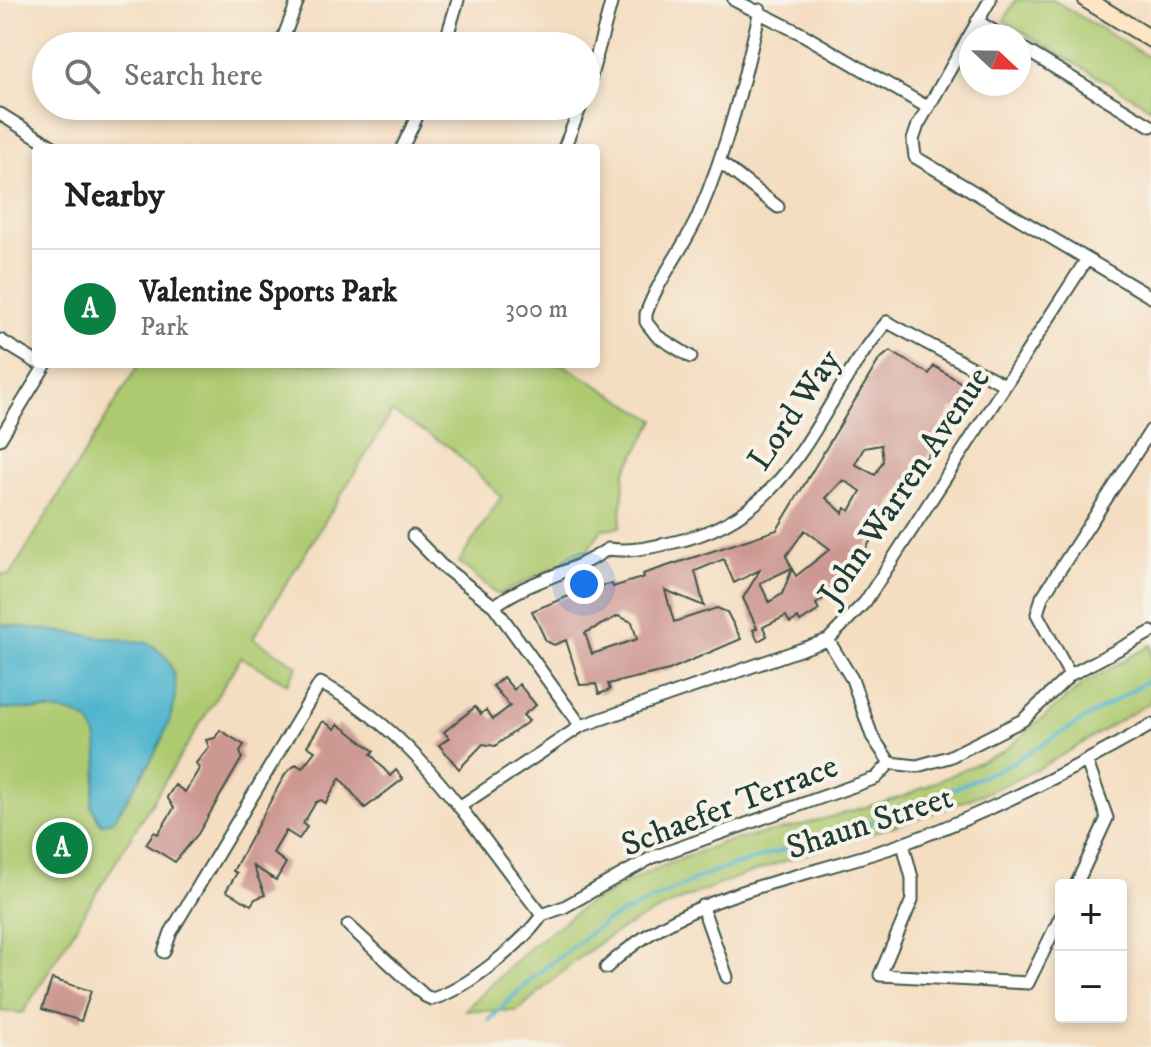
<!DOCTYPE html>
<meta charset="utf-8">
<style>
:root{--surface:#fff;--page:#f2f2f2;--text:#202124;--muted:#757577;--line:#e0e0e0;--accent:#0b8043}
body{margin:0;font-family:"IM FELL DW Pica",serif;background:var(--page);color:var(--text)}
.controls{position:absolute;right:24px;bottom:24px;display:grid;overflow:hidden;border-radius:8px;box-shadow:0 4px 12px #0003}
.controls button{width:72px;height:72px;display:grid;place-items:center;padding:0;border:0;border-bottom:2px solid var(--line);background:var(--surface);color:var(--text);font:40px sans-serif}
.compass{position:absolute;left:959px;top:24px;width:72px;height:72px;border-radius:50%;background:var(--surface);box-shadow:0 4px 12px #0003;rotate:112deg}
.you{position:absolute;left:584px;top:584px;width:28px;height:28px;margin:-20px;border:6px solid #fff;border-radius:50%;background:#1a73e8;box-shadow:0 0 0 12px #1a73e833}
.badge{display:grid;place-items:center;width:52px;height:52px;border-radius:50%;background:var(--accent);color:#fff;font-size:26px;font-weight:700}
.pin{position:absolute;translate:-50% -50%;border:4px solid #fff;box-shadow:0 2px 8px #0006}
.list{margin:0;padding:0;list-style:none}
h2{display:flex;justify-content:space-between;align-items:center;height:104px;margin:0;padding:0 32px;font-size:34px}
h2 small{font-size:26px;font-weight:400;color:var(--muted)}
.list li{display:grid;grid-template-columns:52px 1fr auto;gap:24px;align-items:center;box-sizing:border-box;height:120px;padding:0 32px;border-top:2px solid var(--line)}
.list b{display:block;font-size:30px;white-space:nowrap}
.list p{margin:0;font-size:26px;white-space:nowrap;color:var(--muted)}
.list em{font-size:26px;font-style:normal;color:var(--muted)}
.icon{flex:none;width:44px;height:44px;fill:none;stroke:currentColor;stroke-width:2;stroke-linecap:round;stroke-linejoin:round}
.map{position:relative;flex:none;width:1151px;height:1047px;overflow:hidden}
.search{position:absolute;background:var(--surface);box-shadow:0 4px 12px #0003;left:32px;top:32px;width:568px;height:88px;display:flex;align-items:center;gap:20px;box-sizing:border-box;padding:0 28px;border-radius:44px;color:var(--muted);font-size:30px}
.panel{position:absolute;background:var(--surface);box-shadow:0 4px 12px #0003;left:32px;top:144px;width:568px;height:224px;border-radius:8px}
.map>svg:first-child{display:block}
.green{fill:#aeca71;stroke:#668452;stroke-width:2}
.water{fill:#4fb5ce;stroke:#377981;stroke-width:2}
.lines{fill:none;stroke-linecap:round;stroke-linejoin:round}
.stream{stroke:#4fb5ce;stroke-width:4}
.building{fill:#cd9892;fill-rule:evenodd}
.street-casing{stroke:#3f5549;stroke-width:15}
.secondary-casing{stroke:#3f5549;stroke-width:20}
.street{stroke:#fff;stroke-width:11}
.secondary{stroke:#fce6c4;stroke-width:16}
.labels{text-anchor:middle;stroke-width:8;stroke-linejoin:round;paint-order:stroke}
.street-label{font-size:34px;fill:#1f3d34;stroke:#f7f3e8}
</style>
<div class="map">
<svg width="1151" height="1047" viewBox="0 0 1151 1047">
<rect width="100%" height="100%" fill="#f7f3e8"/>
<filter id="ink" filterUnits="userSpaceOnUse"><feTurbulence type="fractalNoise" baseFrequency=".0125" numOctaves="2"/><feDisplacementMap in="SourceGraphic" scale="16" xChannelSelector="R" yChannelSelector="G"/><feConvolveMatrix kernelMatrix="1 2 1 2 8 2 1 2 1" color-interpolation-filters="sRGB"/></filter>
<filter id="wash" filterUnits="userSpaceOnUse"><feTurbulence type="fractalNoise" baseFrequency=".006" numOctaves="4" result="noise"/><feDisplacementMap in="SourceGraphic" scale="32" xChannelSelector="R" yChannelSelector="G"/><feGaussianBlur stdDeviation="1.8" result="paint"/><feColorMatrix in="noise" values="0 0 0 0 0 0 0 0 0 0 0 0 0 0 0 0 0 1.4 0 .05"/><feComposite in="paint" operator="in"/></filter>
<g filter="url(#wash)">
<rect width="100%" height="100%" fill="#f4ddc0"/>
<path class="green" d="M1015 0H1053L1151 59V108L1004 21Z
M139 364H562L655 420 625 472 620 527 602 529 587 551 498 595 459 562 501 497 451 448 392 412 253 638 298 666 287 684 241 657 23 1013 0 1011V574L10 575Z
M1151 645V702C1101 731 1051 765 997 788 874 840 739 864 622 929 584 949 550 984 517 1011L465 1010 529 948 587 904 651 871 721 843 798 826 905 796 1004 751 1082 685Z"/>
<path class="water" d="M0 624 149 643C155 648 164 653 168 660 196 707 137 780 114 820L101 824 91 806C111 707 90 710 0 709Z"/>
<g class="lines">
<path class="stream" d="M489 1020 532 978 606 921 710 873 891 816 1008 765 1151 679"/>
</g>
<g id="blocks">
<path class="building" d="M890 351 929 374 934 366 971 389 960 411 953 408 943 424 946 426 912 481 909 479 893 502 847 581 816 604 819 610 800 622 798 618 790 623 786 616 763 627 767 636 758 641 753 630 757 628 743 598 760 570 734 583 724 559 695 571 704 606 665 590 674 622 717 608 727 612 741 639 669 670 608 684 610 690 599 694 596 684 580 685 566 640 554 645 546 641 532 611 591 587 612 584 613 587 644 577 643 574 777 530 879 360ZM881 445 883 461 875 475 855 464 864 448ZM843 480 861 491 850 511 845 508 843 513 826 498ZM805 530 830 549 796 576 792 569 782 594 769 602 760 583 792 568 786 556ZM618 616 632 622 637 639 592 654 585 633Z
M503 677 514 690 519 684 536 705 523 715 529 721 495 746 483 744 459 769 439 745 449 738 444 732 475 707 481 714 486 710 493 719 510 706 493 686Z
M323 721 335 729 338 724 348 731 374 751 371 754 390 776 396 770 403 779 365 808 340 778 326 803 321 800 316 802 303 824 307 827 299 839 286 831 273 853 286 863 276 880 253 866 265 895 255 899 251 905 226 891 237 873 233 871 285 774 296 764 302 768 315 751 307 746Z
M220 730 244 745 240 751 242 758 198 834 175 862 146 844 154 832 158 834 174 808 167 797 175 785 185 792 199 769 196 763 209 747 206 740 215 738Z
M52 979 91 991 81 1021 42 1009Z"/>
</g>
</g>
<g filter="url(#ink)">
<use href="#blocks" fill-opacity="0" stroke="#3f5549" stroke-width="2"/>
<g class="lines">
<g class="street-casing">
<path id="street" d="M734 0 802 34 927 107
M990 0 918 125 913 140 915 157 1151 297
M977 21 1002 36
M280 46 298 0
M444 46 458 0
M1019 46 1151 126
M586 94 612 0
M0 114 55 148
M402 148 422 106
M564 148 581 106
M721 163 778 207
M0 340 36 362
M691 357 657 336 646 322V314C658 279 683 250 698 216 727 149 744 81 760 10
M0 439 46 364
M413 536 441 565 494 606 581 726
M494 606C532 578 570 575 608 549 633 552 651 547 675 542 799 514 814 406 887 322L1005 385
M828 640 852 679 872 736 890 763
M1070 675 1037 614 1042 597 1151 430
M890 763 917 766 949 757 1023 720 1070 675 1151 632
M459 807 581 726 828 640 865 602 1087 259
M903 844 912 878V900L880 975 1028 983 1061 916
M1076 885 1107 818 1087 762
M702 906 727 977
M542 915 564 907 653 857 876 778 890 763
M348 925 425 996 432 999C465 990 523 943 542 915
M164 952 171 932 320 683C418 732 476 833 542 915
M606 968C687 890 803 880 905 843 991 812 1071 771 1151 725"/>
</g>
<g class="secondary-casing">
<path id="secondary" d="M1087 0 1151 39"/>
</g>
<use href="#street" class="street"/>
<use href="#secondary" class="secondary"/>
</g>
</g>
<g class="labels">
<g class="street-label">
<text transform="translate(793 409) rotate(-56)" y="12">Lord Way</text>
<text transform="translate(903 485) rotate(-56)" y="12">John Warren Avenue</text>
<text transform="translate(729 804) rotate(-21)" y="12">Schaefer Terrace</text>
<text transform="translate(869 821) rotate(-18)" y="12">Shaun Street</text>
</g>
</g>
</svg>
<div class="controls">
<button>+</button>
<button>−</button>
</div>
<svg class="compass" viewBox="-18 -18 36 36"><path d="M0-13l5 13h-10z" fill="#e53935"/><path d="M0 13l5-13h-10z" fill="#757577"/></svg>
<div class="you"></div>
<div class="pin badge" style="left:62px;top:848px">A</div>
<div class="search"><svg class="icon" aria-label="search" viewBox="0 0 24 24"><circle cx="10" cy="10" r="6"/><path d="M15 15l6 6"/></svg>Search here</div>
<section class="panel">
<h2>Nearby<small></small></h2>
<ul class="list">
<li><span class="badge">A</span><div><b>Valentine Sports Park</b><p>Park</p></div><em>300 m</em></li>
</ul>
</section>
</div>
